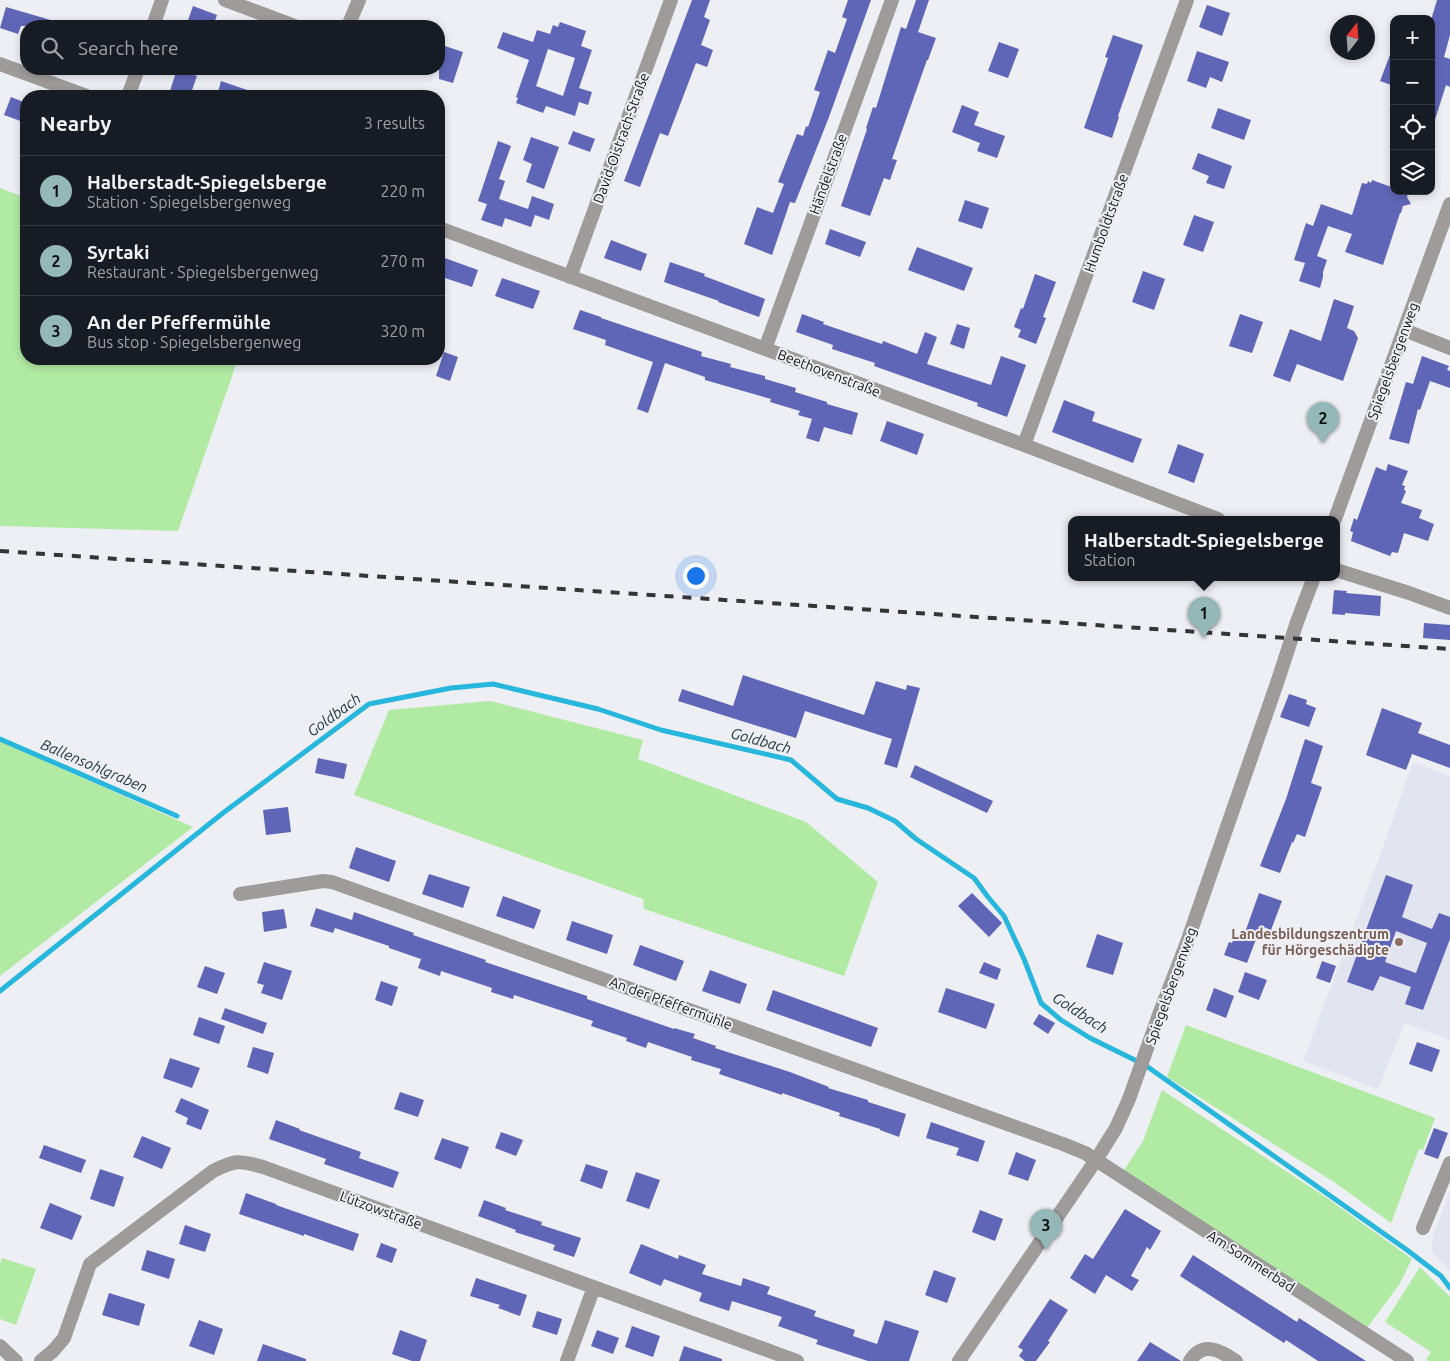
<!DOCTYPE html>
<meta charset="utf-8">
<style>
:root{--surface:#171b24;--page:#20242c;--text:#f1f3f6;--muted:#9ea1a6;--line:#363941;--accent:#94b7b7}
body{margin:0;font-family:Ubuntu,sans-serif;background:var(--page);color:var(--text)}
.controls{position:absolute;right:15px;top:15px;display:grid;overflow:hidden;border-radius:10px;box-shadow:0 2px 8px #0003}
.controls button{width:45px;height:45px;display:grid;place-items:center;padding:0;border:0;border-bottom:1px solid var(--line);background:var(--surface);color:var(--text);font:25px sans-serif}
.compass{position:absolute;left:1330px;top:15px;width:45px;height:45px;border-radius:50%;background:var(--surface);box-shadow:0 2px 8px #0003;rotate:17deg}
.you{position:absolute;left:695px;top:575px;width:18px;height:18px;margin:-12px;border:4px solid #fff;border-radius:50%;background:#1a73e8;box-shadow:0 0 0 8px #1a73e833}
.badge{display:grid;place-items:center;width:32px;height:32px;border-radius:50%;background:var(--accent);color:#111;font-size:16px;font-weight:700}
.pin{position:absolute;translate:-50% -41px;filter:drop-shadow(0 1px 2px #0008)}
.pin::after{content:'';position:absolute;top:26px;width:18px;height:15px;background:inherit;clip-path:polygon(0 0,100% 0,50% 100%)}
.popup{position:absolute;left:1068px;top:516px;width:272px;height:65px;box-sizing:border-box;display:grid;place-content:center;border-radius:10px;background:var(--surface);filter:drop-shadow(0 1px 4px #0005);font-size:16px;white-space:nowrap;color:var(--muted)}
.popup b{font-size:19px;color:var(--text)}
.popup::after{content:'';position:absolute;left:50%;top:100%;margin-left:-10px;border:10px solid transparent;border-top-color:var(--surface)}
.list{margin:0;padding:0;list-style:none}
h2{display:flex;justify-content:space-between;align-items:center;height:65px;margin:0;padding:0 20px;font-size:21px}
h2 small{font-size:16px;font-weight:400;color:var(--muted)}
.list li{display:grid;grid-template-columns:32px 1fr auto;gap:15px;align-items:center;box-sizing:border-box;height:70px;padding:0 20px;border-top:1px solid var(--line)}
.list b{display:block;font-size:19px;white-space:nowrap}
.list p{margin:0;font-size:16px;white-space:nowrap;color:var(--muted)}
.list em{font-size:16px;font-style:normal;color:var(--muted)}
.icon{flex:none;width:28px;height:28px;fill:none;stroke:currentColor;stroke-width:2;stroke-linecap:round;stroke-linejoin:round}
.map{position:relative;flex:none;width:1450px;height:1361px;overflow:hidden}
.search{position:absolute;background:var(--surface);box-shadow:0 2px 8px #0003;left:20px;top:20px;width:425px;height:55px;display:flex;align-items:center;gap:12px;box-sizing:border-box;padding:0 18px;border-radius:20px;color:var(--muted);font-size:19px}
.panel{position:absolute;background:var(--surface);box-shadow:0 2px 8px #0003;left:20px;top:90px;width:425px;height:275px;border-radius:20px}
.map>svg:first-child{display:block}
.built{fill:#e2e4f0}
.green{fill:#b1eaa3}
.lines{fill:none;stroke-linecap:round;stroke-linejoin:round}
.stream{stroke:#27b6dc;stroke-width:5}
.building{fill:#5f66b7;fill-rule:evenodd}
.minor{stroke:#9e9b9b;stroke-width:14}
.rail{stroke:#353537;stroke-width:4;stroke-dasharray:9 9;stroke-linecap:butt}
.education-dot{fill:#8d6e63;stroke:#eeeff4;stroke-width:2}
.labels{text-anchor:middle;stroke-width:4;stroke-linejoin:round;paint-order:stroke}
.street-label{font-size:14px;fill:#121214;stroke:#eeeff4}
.education-label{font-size:14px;font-weight:bold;fill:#785e54;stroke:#eeeff4;text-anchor:end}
.water-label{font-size:15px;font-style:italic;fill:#20363d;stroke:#eeeff4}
</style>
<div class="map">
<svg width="1450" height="1361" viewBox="0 0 1450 1361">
<rect width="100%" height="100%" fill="#eeeff4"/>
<path class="built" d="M1413 762 1450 776V1040L1405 1023 1378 1089 1303 1061 1378 861Z
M1450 1191V1271L1432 1253 1433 1236Z"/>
<path class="green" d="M0 188 26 198V359H238L178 531 0 526Z
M490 701 643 740 638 759 806 822 878 882 844 976 644 909 643 899 354 795 389 710Z
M0 741 193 827 0 976Z
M1186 1025 1435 1118 1423 1150 1419 1149 1391 1223 1334 1182 1167 1077Z
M1162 1090 1327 1198 1412 1259 1399 1285 1367 1328 1124 1170 1143 1141Z
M2 1258 36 1269 16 1325 0 1319V1264Z
M1420 1267 1450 1297V1361H1428L1426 1360 1431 1352 1385 1322Z"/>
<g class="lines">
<path class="stream" d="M0 739 177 816
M0 991 223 813 369 704 451 688 493 684 598 709 661 730 791 760 837 799 868 808 895 821 916 839 974 878 988 897 1004 916 1024 959 1041 1003 1061 1020 1090 1038 1145 1065 1407 1250 1441 1276 1450 1288"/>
</g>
<path class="building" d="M692 0H710L704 17 710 20 701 45 713 50 707 67 696 63 668 136 660 133 640 187 624 181Z
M848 0H871L829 117 795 203 790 202 772 255 744 244 757 207 773 213 784 184 778 182 797 134 803 136 806 126 808 127 820 92 814 90 828 50 835 53 847 19 842 17Z
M916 0H929L918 32 936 38 928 60H927L892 159 897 160 890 180 884 178 870 216 841 206 867 129 866 128 873 107 876 108 901 27 906 29Z
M1437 0H1450V35L1444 57 1450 59V87L1446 85 1434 123H1431V20Z
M1207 5 1230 13 1222 36 1199 27Z
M193 6 217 15 213 26H186Z
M6 7 61 23 60 26H21L18 34 0 28Z
M560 22 586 31 581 46 592 50 579 88 592 92 588 105 579 102 575 116 546 106 543 113 516 103 518 98 516 97 529 60 497 48 503 32 533 42 537 30 550 34 553 25 558 27ZM548 49 575 58 563 96 536 86Z
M1113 35 1143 45 1118 116 1119 117 1112 138 1084 128 1108 58 1105 57Z
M999 42 1019 49 1008 78 988 71Z
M439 44 463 52 453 83 439 79Z
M1393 47H1394V86L1380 81Z
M1197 51 1229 62 1222 82 1210 77 1206 88 1187 81Z
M177 69 197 76 190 96H186L170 91Z
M221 81 259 94V96H217Z
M11 97 26 103V123L4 115Z
M962 105 979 112 974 125 1005 136 997 158 977 151 980 143 952 132Z
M1218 108 1251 120 1244 140 1211 128Z
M573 131 595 139 590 152 568 144Z
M531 137 559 147 544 189 526 182 532 164 523 160Z
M498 141 511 146 499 179 505 181 499 199 528 209 532 196 554 204 549 220 535 215 531 227 505 218 502 227 481 220 487 204 478 201Z
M1198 153 1232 166 1224 189 1206 183 1209 176 1192 169Z
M1372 180 1394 188V191H1403L1408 193 1407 197 1411 204 1403 206 1401 213H1400L1383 265 1345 252 1352 234 1328 226 1317 256 1327 260 1323 272V277L1320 288 1299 281 1305 263 1294 260 1306 223 1313 226 1321 204 1352 215 1362 183 1367 184 1368 181 1371 183Z
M965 200 989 208 982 229 958 221Z
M1194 215 1214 222 1203 252 1183 245Z
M830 229 866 242 860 257 825 244Z
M611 240 647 254 641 271 604 258Z
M917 247 973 268 964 291 908 270Z
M442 257 478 270 472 287 439 276V266Z
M670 262 705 274 704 276 765 299 759 317 718 302 719 301 664 282Z
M1143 271 1165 279 1154 310 1132 302Z
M1035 274 1056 282 1043 317 1046 318 1036 344 1018 337 1021 330 1014 327 1021 308 1023 309Z
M502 278 540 291 533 309 495 296Z
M1334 299 1354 306 1347 328 1354 331 1358 338 1343 381 1297 364 1290 382 1273 376 1290 329 1321 341Z
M580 310 601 317V318L702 352 701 356 731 364 730 367 765 376V379L796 388 795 392 827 402V404L858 413 852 435 824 427 819 442 806 438 812 419 798 415 800 411 770 402 771 399 705 380V377L665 363 648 413 637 409 653 362 605 345 606 340 573 329Z
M802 314 824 322 823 324 882 344 883 341 917 354 925 332 937 337 927 364 991 385 1001 356 1026 365 1007 417 977 406 978 403 874 366 875 363 832 349 833 345 796 332Z
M1240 314 1263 322 1252 353 1229 346Z
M957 324 970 328 964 349 950 344Z
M444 352 458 357 450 381 436 376Z
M1422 356 1449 366 1447 370 1450 371V388L1430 381 1420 410 1418 409 1409 444 1389 439 1406 382 1413 384Z
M1064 400 1095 412 1092 421 1142 439 1133 463 1052 432Z
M887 421 924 434 917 455 880 441Z
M1178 444 1204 454 1194 483 1168 473Z
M1388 464 1408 471 1402 485 1405 486 1404 490 1406 491 1401 503 1422 510 1419 518 1434 524 1428 541 1404 533 1398 553 1392 552 1390 556 1351 541 1353 532 1350 531 1354 518 1357 520 1376 467 1386 471Z
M1334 590 1347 591 1346 593 1381 596 1380 616 1345 613V615L1332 614Z
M1424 623 1450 625V640L1423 638Z
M743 675 864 715 876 681 906 690 907 685 920 688 897 768 884 764 892 739 805 711 796 738 678 701 682 689 733 706Z
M1289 694 1307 700 1306 704 1316 708 1309 727 1280 717Z
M1382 708 1422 723 1418 733 1450 745V768L1412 754 1406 770 1366 755Z
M1305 739 1323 746 1311 783 1322 787 1305 837 1297 834 1293 843 1292 842 1280 873 1260 866 1286 799Z
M318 758 347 764 344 779 315 773Z
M915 765 993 801 987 813 910 777Z
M288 807 291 832 266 835 263 810Z
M356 847 396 861 389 882 349 868Z
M429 874 470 887 463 908 422 894Z
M1386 875 1413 885 1402 917 1432 929 1439 913 1450 917V939L1423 1010 1405 1004 1411 987 1380 976 1373 991 1347 982ZM1396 931 1427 943 1416 973 1385 962Z
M972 893 1002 923 989 937 958 906Z
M1259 893 1282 901 1271 930 1261 926 1247 963 1224 955 1229 942 1232 943 1234 938 1242 941Z
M503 896 541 910 534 929 496 916Z
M316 908 352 920 354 912 414 933 413 935 486 960 485 962 587 996V999L674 1029V1028L695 1034 693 1038 716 1046 715 1048 790 1072 829 1087 828 1088 868 1100V1102L906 1114 899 1137 880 1130V1129L839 1116 840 1113 782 1093V1095L719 1074 721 1069 691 1060 692 1057 648 1042 646 1048 626 1041 627 1038 591 1026 593 1021 514 995 513 999 491 992 492 988 441 971 440 976 418 968 421 959 389 948V946L335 928 333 933 310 926Z
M284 909 287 928 264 932 262 912Z
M572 921 613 935 607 954 566 940Z
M1097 934 1123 943 1113 975 1086 967Z
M640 945 684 961 676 981 633 965Z
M1322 961 1336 966 1330 983 1316 978Z
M264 962 292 971 282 1000 261 993 264 985 257 983Z
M984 962 1001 969 997 980 979 973Z
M205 966 225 973 217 994 197 987Z
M710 970 747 984 740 1004 702 991Z
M1245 972 1267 980 1259 1000 1238 992Z
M381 981 398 987 392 1006 375 1000Z
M946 988 995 1004 986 1029 938 1012Z
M1214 988 1234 996 1226 1018 1206 1010Z
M773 990 878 1028 871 1047 766 1010Z
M225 1008 267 1023 263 1034 221 1019Z
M1039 1014 1055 1023 1048 1034 1033 1024Z
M199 1017 225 1026 219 1044 193 1035Z
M1417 1042 1440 1050 1432 1072 1409 1064Z
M253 1047 274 1053 268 1074 247 1067Z
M170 1058 200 1068 192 1088 163 1078Z
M400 1092 424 1100 418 1117 394 1109Z
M181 1098 209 1110 201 1130 186 1124 188 1118 175 1112Z
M276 1120 300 1129 299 1130 361 1152 359 1158 399 1172 393 1188 324 1164 326 1159 269 1139Z
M931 1122 985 1141 978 1162 956 1155 959 1148 926 1138Z
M1434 1128 1448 1133 1438 1159 1424 1154Z
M501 1132 523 1140 516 1156 495 1148Z
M142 1136 171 1148 162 1169 133 1157Z
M442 1138 469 1147 461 1169 434 1159Z
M44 1145 86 1160 81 1173 39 1158Z
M1016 1152 1036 1160 1028 1181 1008 1174Z
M586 1164 608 1171 602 1189 580 1181Z
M100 1169 124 1177 114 1207 90 1199Z
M636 1172 660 1180 649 1209 626 1201Z
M246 1193 276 1204V1205L359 1234 353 1251 304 1234V1236L239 1214Z
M484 1200 506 1208 505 1210 542 1222 541 1225 581 1238 574 1257 553 1250 555 1245 515 1232 516 1230 478 1216Z
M50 1203 82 1216 72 1240 40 1228Z
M1125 1209 1161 1231 1150 1250 1147 1247 1131 1276 1139 1280 1132 1291 1106 1275 1095 1294 1070 1278 1085 1254 1093 1259Z
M980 1210 1003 1219 995 1241 972 1232Z
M185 1225 211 1234 205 1252 179 1244Z
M381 1243 397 1249 392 1263 376 1257Z
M641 1244 678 1259 679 1255 706 1265 702 1274 741 1286 743 1278 770 1287 767 1294 816 1311 814 1316 855 1330 853 1336 877 1344 885 1320 919 1331 909 1361H868L816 1344 818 1340 778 1326 782 1317 732 1301 729 1311 699 1301 702 1293 664 1279 661 1286 629 1273Z
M147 1250 175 1259 169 1279 141 1270Z
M1193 1255 1297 1322 1299 1318 1366 1361H1318L1286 1340 1284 1343 1180 1276Z
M934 1270 956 1278 947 1303 925 1295Z
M476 1278 527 1295 520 1316 498 1308 500 1305 470 1296Z
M109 1293 145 1304 139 1326 102 1315Z
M1050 1299 1068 1310 1048 1341 1050 1342 1036 1361H1025L1019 1356 1023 1350 1018 1347Z
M537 1311 562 1319 557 1335 532 1327Z
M199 1320 223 1329 214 1355 189 1346Z
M632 1326 660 1336 653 1357 625 1347Z
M400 1330 427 1340 420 1361H412L392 1354Z
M597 1330 619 1338 613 1354 591 1346Z
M1150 1342 1181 1361H1137Z
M263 1344 306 1359V1361H257Z
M684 1346 722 1359V1361H679Z"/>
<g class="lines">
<path class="minor" d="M225 0 295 26
M153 26 162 0
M348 26 359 0
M0 64 87 96
M128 96 138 69
M439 228 1024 445 1218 519
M570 277 671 0
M1404 330 1450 348
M765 349 892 0
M1024 445 1187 0
M1335 519 1450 204
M1336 570 1409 593 1450 608
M240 894 323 881 332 882 1063 1144 1085 1153 1096 1160 1407 1361
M1423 1228 1450 1163
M0 1346 16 1361
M41 1361 53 1351 64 1338 90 1264 213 1171C235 1160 239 1160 263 1167L797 1361
M567 1361 594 1287
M959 1361 1096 1160 1116 1128 1129 1099 1160 1012 1186 945 1277 683 1297 622 1314 577
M1190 1361C1203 1340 1221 1351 1236 1361"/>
<path class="rail" d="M0 551 1450 649"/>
</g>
<circle class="education-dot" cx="1399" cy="942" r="5"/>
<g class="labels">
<g class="street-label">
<text transform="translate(621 138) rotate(-70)" y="5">David-Oistrach-Straße</text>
<text transform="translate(828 174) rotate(-70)" y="5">Händelstraße</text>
<text transform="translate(1106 223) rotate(-70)" y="5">Humboldtstraße</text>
<text transform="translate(1393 361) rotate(-70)" y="5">Spiegelsbergenweg</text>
<text transform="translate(829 373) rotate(21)" y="5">Beethovenstraße</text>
<text transform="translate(1171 986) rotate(-70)" y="5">Spiegelsbergenweg</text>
<text transform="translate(671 1003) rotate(20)" y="5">An der Pfeffermühle</text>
<text transform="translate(381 1210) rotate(20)" y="5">Lützowstraße</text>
<text transform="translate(1251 1261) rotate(33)" y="5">Am Sommerbad</text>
</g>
<g class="education-label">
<text x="1389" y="939">Landesbildungszentrum<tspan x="1389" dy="16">für Hörgeschädigte</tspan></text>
</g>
<g class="water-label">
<text transform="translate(334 715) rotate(-36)" y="5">Goldbach</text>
<text transform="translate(761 741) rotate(15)" y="5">Goldbach</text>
<text transform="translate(94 766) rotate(23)" y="5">Ballensohlgraben</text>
<text transform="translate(1080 1013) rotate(33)" y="5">Goldbach</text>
</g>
</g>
</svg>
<div class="controls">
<button>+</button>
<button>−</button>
<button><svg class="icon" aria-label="locate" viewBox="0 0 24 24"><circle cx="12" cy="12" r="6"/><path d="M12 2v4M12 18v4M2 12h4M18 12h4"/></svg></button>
<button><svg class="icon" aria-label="layers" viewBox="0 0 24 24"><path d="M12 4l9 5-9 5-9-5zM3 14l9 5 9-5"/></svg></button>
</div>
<svg class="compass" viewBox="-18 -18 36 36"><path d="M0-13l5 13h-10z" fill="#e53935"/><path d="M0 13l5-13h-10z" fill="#9ea1a6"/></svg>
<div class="you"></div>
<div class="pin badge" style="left:1204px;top:638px">1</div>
<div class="popup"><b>Halberstadt-Spiegelsberge</b>Station</div>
<div class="pin badge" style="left:1323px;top:443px">2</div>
<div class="pin badge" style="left:1046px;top:1250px">3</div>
<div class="search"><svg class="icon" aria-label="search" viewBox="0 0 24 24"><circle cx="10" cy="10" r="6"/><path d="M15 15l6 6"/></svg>Search here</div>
<section class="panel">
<h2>Nearby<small>3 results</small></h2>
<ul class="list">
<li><span class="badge">1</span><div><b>Halberstadt-Spiegelsberge</b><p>Station · Spiegelsbergenweg</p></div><em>220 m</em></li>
<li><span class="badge">2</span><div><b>Syrtaki</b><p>Restaurant · Spiegelsbergenweg</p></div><em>270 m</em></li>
<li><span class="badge">3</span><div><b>An der Pfeffermühle</b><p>Bus stop · Spiegelsbergenweg</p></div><em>320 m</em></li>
</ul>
</section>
</div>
